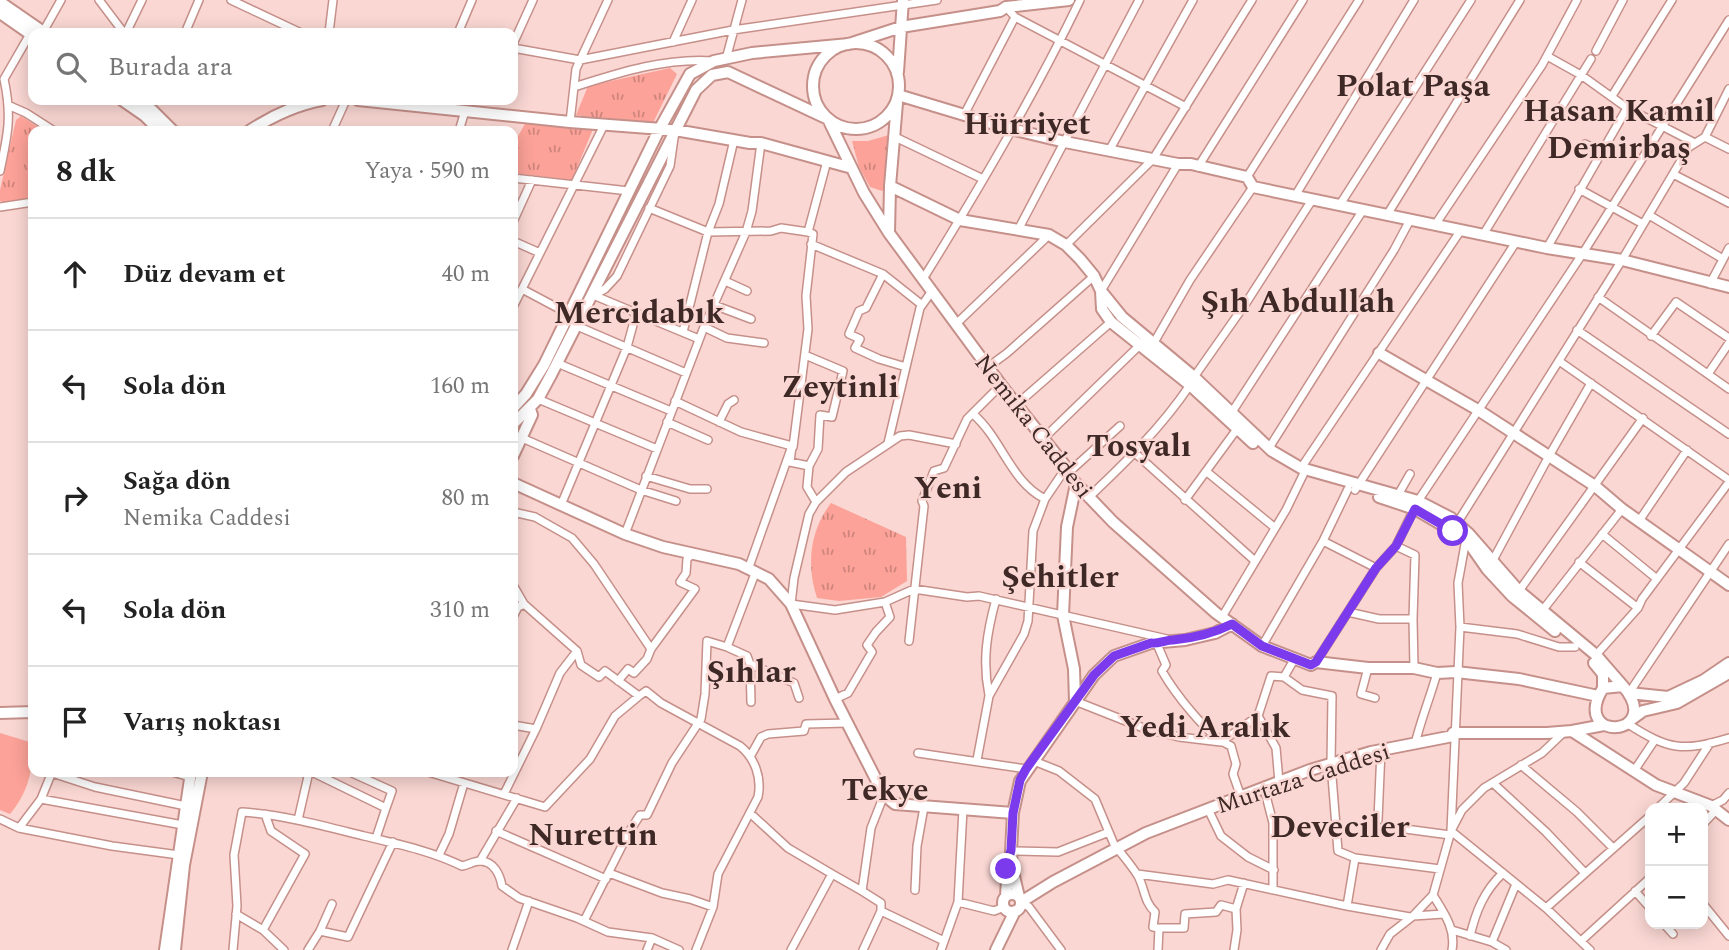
<!DOCTYPE html>
<html lang="tr">
<meta charset="utf-8">
<style>
:root{--surface:#fff;--page:#f6f6f6;--text:#222;--muted:#767676;--line:#e0e0e0}
body{margin:0;font-family:Spectral,serif;background:var(--page);color:var(--text)}
.controls{position:absolute;right:21px;bottom:21px;display:grid;overflow:hidden;border-radius:14px;box-shadow:0 4px 18px #0003}
.controls button{width:63px;height:63px;display:grid;place-items:center;padding:0;border:0;border-bottom:2px solid var(--line);background:var(--surface);color:var(--text);font:35px sans-serif}
.stop{position:absolute;width:21px;height:21px;margin:-16px;border:5px solid #7c3aed;border-radius:50%;background:#fff}
.stop.end{background:#7c3aed;border-color:#fff;box-shadow:0 2px 7px #0008}
.list{margin:0;padding:0;list-style:none}
h2{display:flex;justify-content:space-between;align-items:center;height:91px;margin:0;padding:0 28px;font-size:30px}
h2 small{font-size:23px;font-weight:400;color:var(--muted)}
.list li{display:grid;grid-template-columns:46px 1fr auto;gap:21px;align-items:center;box-sizing:border-box;height:112px;padding:0 28px;border-top:2px solid var(--line)}
.list b{display:block;font-size:26px;white-space:nowrap}
.list p{margin:0;font-size:23px;white-space:nowrap;color:var(--muted)}
.list em{font-size:23px;font-style:normal;color:var(--muted)}
.icon{flex:none;width:38px;height:38px;fill:none;stroke:currentColor;stroke-width:2;stroke-linecap:round;stroke-linejoin:round}
.map{position:relative;flex:none;width:1729px;height:950px;overflow:hidden}
.search{position:absolute;background:var(--surface);box-shadow:0 4px 18px #0003;left:28px;top:28px;width:490px;height:77px;display:flex;align-items:center;gap:18px;box-sizing:border-box;padding:0 24px;border-radius:14px;color:var(--muted);font-size:26px}
.panel{position:absolute;background:var(--surface);box-shadow:0 4px 18px #0003;left:28px;top:126px;width:490px;height:651px;border-radius:14px}
.map>svg:first-child{display:block}
.green{fill:#fca298}
.park{fill:url(#park-tufts)}
.lines{fill:none;stroke-linecap:round;stroke-linejoin:round}
.street-casing{stroke:#c6908a;stroke-width:10}
.secondary-casing{stroke:#c6908a;stroke-width:14}
.street{stroke:#fff;stroke-width:7}
.secondary{stroke:#fff;stroke-width:10}
.route{stroke:#7c3aed;stroke-width:9}
.labels{text-anchor:middle;stroke-width:5;stroke-linejoin:round;paint-order:stroke}
.street-label{font-size:24px;fill:#3e2926;stroke:#fad7d3}
.district-label{font-size:32px;font-weight:bold;fill:#3e2926;stroke:#fad7d3}
</style>
<div class="map">
<svg width="1729" height="950" viewBox="0 0 1729 950">
<defs>
<pattern id="park-tufts" width="24" height="20" patternUnits="userSpaceOnUse" patternTransform="scale(1.75)"><rect width="24" height="20" fill="#fca298"/><path d="M3 7l-1-3M5 7V3M7 7l1-3M15 17l-1-3M17 17v-4M19 17l1-3" fill="none" stroke="#cd847c"/></pattern>
</defs>
<rect width="100%" height="100%" fill="#fad7d3"/>
<path class="green" d="M0 733 33 743C33 770 28 793 10 814L0 810Z"/>
<path class="park" d="M670 68 677 74 652 125 576 115 588 86Z
M21 116 44 131H33V197L5 203 0 201V190L16 120Z
M526 122 593 129 572 180 513 173V145Z
M889 135 886 188 882 191 870 187 859 167 852 141H868Z
M831 503 906 537 907 581 881 597 839 601 817 598C806 565 810 530 831 503Z"/>
<g class="lines">
<g class="street-casing">
<path id="street" d="M99 0 124 33
M231 0 301 33
M1006 7 1015 17 1186 107
M43 32 61 0
M126 33 142 0
M185 33 199 0
M329 33 333 0
M458 33 472 0
M673 42 692 0
M513 44 533 0
M513 48 580 60 733 30 937 0
M1596 51 1623 0
M1547 56 1581 75 1627 108 1693 142
M726 59 742 0
M574 87C618 73 667 57 714 61
M1612 96 1672 0
M10 106 26 113 54 131
M964 115 1015 17
M570 122 576 69 608 0
M332 131 346 100
M459 131 465 111
M893 136 983 179
M1705 137 1729 149
M1585 144 1600 152
M1110 149 1193 0
M1198 167 1303 0
M0 171C8 134 12 116 4 79L30 34
M1673 174 1729 203
M1247 177 1359 0
M513 178 629 191
M1579 189 1643 224
M1295 196 1414 0
M1339 206 1471 0
M0 207 33 202
M649 208 708 232 771 231 781 228 808 232
M1387 215 1520 0
M1649 215 1723 259
M513 222 532 180
M1435 225 1542 65 1577 0
M1018 230 1139 0
M1483 235 1591 59
M513 241 540 253
M811 244 883 274 922 305
M1066 245 1153 159 1252 0
M1547 248 1627 108
M883 274 866 308 859 311 849 334 860 339 855 348 879 359 906 367
M923 279C979 189 1034 96 1080 0
M725 281 747 291
M1710 284 1729 248
M522 289 569 314
M1101 291 1178 164
M593 295 605 289 617 276 670 166 674 138
M593 295 699 339
M1598 297 1729 389
M714 305 751 319
M513 307 604 125
M956 324 1049 235
M577 326 686 373
M704 327 727 338 764 343
M1577 330 1729 434
M683 332 708 232 719 204 734 140
M1651 336 1676 302 1729 338
M1152 346 1190 280 1253 187
M805 355 843 371 832 417 820 415 818 449 809 466 807 487 816 502
M1559 361 1729 480
M557 363 671 411
M988 367 1007 353 1094 276
M1708 374 1729 343
M1194 377 1246 303 1312 200
M538 399 657 449
M675 401 741 432 792 446 790 462 809 466
M1016 405 1111 322
M1232 412 1363 210
M973 414C1002 439 1010 481 1045 499
M667 422 708 440
M719 422 728 404 734 400
M522 438 641 490 676 501
M1044 438 1143 342
M888 443 920 308 932 291
M956 444 909 435 900 436 846 472 816 502 809 514 794 578 791 604 835 610 885 602 914 589 967 597 979 596 1167 639
M1269 448 1394 250 1410 220
M1135 453 1255 561
M1301 468 1461 230
M1207 472 1274 527
M1067 474 1120 426
M646 476 690 489H707
M1355 490 1516 242
M1398 495 1410 474
M1088 498C1125 463 1161 428 1190 385
M1185 500 1237 429
M561 505 627 347 636 314
M513 512 535 517 572 538 594 564 651 649
M1639 521 1687 450
M1456 525 1622 260 1689 147 1705 137 1729 89
M625 534 704 327 746 232 752 211 761 143
M1602 534 1657 579
M1323 541 1376 568
M1396 546 1415 555 1413 619 1414 668
M1492 562 1549 456 1591 383
M1579 562 1638 608
M749 567 792 446 793 447 808 329 806 296 813 234 808 232 827 161
M513 585 524 604 577 651 581 665 599 677 605 671 639 696 646 691 661 703 740 746C755 758 762 778 758 797L718 874 713 907 696 950
M1519 591 1643 418
M1542 611 1622 509
M1348 612 1379 619H1413
M513 617 518 607 524 604
M1222 617 1286 510 1303 475
M1460 627 1517 634 1559 647H1575
M909 641 924 506 922 501 934 471 944 468 967 419 1001 385
M1157 644 1166 665 1162 671C1174 692 1208 737 1231 746L1236 764 1233 774 1241 797
M1262 646 1323 541 1348 489
M1596 655 1638 608 1642 599 1729 482
M1316 662 1376 568 1396 546 1418 501 1583 253 1729 20
M750 664 794 683 799 698
M1368 668 1361 694 1375 698
M1284 677 1302 690 1332 696 1331 764 1338 851 1355 858 1347 906
M618 681 628 669 634 673 647 659 651 649 695 589 680 582 686 573 687 559 692 554
M1629 693 1729 544
M989 695C982 661 987 632 996 599
M835 699 848 693 872 652 867 645 876 632 890 617 885 602
M1075 701 1146 729 1179 737 1221 742 1258 716
M751 702 750 664 747 656 727 647 756 571
M1628 724C1669 750 1682 752 1729 738
M513 725 536 729
M1563 733 1542 753 1484 788 1462 810 1451 831 1546 908 1590 950
M1415 744C1421 719 1430 698 1437 673
M918 753 1026 769
M751 755 761 737 768 734 804 731 806 724 848 723
M977 760 989 696 1024 634 1028 621 1033 531 1045 499 1066 468
M1034 761 1059 771 1095 799 1116 849
M1521 765 1577 812 1613 848
M1634 771 1654 741
M172 772 190 777
M312 772 386 808 376 838
M350 772 392 791 386 808
M428 772 545 807 590 759 615 716 639 696
M52 773 95 787 186 806
M1279 782 1276 748 1258 716 1271 676 1284 677 1295 658
M1494 784 1546 832 1584 872
M1264 788 1273 823V890
M504 794 536 729 560 673 577 651
M41 799 183 825
M1711 806 1723 800 1729 793
M1658 808 1684 783 1710 743
M1208 809 1221 836 1248 857 1274 870
M751 814 788 848 832 874
M0 819 19 828 112 846 179 855
M298 820 309 772
M1378 820 1381 750
M1703 824 1716 810
M19 828 41 799 52 772
M1398 828 1450 835
M496 831 606 879
M1117 848C1124 857 1132 866 1138 876 1145 889 1144 902 1155 912L1153 927 1159 928 1158 950
M1011 851 1058 852 1109 832
M439 855 449 834 464 783
M1355 858 1440 869
M480 861 517 798
M609 873 662 893 690 899 713 907
M1137 874 1213 884 1228 880 1347 906 1410 917
M915 890 917 846 924 807
M862 891 881 903V911L944 941
M1635 891 1650 908
M1433 895C1444 913 1456 929 1452 950
M958 902 963 809
M1021 902 1029 907 1061 950
M1703 904 1729 936
M1546 908 1650 816
M236 914 263 930 284 950
M1413 916 1444 914
M584 921 629 832 640 815H647L672 763 701 719 705 694 707 641 727 647
M1664 924 1673 934
M1159 928H1184L1185 914 1216 912 1221 905 1236 909
M263 930 305 854 271 831 265 814
M1452 930 1492 942 1506 950
M320 931 348 937 393 842
M1470 936C1476 911 1484 891 1503 873
M1581 941 1650 878
M1492 942 1516 884
M233 950 237 906 234 855 242 812C284 815 324 826 364 836 398 844 431 851 462 866 468 865 474 861 480 861 494 861 500 875 502 886L519 898 577 918 608 932 652 938 679 950
M308 950 320 931 332 904
M512 950 529 901
M647 950 652 938
M791 950 832 874 862 891 871 828 884 795
M863 950 881 911
M941 950 958 902 994 911 1004 907
M1234 950 1237 930 1236 909 1244 883
M1381 950 1390 934 1413 916 1433 895 1451 831 1460 627 1458 583 1466 539"/>
</g>
<g class="secondary-casing">
<path id="secondary" d="M0 2 45 33
M0 13 33 36
M813 86a43 43 0 1 1 86 0a43 43 0 1 1-86 0Z
M898 72 903 0
M898 95 1011 129 1065 142 1178 164H1191L1247 177 1253 187 1547 248 1622 260 1729 287
M122 100 145 116 160 131
M138 100 152 110 173 131
M358 100 570 122 675 130 750 143H761L852 168
M249 131C272 116 295 105 322 100
M890 186 960 220 1049 235 1066 245 1080 259 1094 276 1101 291 1122 317 1194 377 1272 451 1301 468 1418 501 1451 518 1469 534 1519 591 1596 655 1623 686
M889 233 890 186 897 103
M1101 291 1102 309 1111 322 1190 385 1253 443
M1379 353 1478 410 1595 486 1622 509 1729 585
M513 408 526 394 544 365 659 130 690 74 714 61 752 53 849 44 901 27 1000 11 1006 7 1069 0
M513 424 538 399 551 375 696 90 712 75 728 72 828 119 864 193 889 233 1001 385 1066 467 1067 474 1113 522 1216 613 1262 646 1311 665 1316 662 1368 668H1414L1437 673 1456 672 1519 679 1598 696
M513 456 532 415 530 409
M513 483 625 534 663 547 739 564 769 579 791 604 835 699 884 795 895 804 1013 813
M1379 497 1415 509 1466 539 1487 569 1512 596 1555 631
M1594 663 1603 674V688
M1623 686C1666 737 1569 744 1603 688Z
M1629 693 1668 697 1704 680 1729 663
M1075 701 1074 669 1063 615 1067 527 1076 484
M0 713 33 712
M1632 719 1643 711 1677 703 1729 673
M1572 731 1656 785 1711 806 1729 820
M1003 903a9 9 0 1 1 18 0a9 9 0 1 1-18 0Z
M1006 896 1008 863
M1019 897 1012 868 1011 851 1013 813 1020 781 1094 675 1114 656 1151 643 1185 640 1215 633 1232 624
M1021 902 1053 882 1146 833 1310 770 1371 752 1453 736V733H1547L1572 731 1604 725
M165 950 191 772
M175 950 184 865 202 772
M996 950 1015 911"/>
</g>
<use href="#street" class="street"/>
<use href="#secondary" class="secondary"/>
</g>
<g class="lines">
<path class="route" d="M1006 869 1011 850 1013 813 1020 780 1026 769 1094 675 1114 656 1151 643C1159 644 1165 640 1173 640 1194 638 1212 634 1232 624L1262 646 1311 665 1316 662 1376 568 1396 546 1415 509 1453 531"/>
</g>
<g class="labels">
<g class="street-label">
<text transform="translate(1034 426) rotate(52)" y="8">Nemika Caddesi</text>
<text transform="translate(1303 778) rotate(-18)" y="8">Murtaza Caddesi</text>
</g>
<g class="district-label">
<text x="1413" y="96">Polat Paşa</text>
<text x="1619" y="121">Hasan Kamil<tspan x="1619" dy="37">Demirbaş</tspan></text>
<text x="1027" y="134">Hürriyet</text>
<text x="1298" y="312">Şıh Abdullah</text>
<text x="639" y="323">Mercidabık</text>
<text x="840" y="397">Zeytinli</text>
<text x="1139" y="456">Tosyalı</text>
<text x="948" y="498">Yeni</text>
<text x="1060" y="587">Şehitler</text>
<text x="751" y="682">Şıhlar</text>
<text x="1205" y="737">Yedi Aralık</text>
<text x="885" y="800">Tekye</text>
<text x="1340" y="837">Deveciler</text>
<text x="593" y="845">Nurettin</text>
</g>
</g>
</svg>
<div class="controls">
<button>+</button>
<button>−</button>
</div>
<div class="stop" style="left:1453px;top:531px"></div>
<div class="stop end" style="left:1006px;top:869px"></div>
<div class="search"><svg class="icon" aria-label="search" viewBox="0 0 24 24"><circle cx="10" cy="10" r="6"/><path d="M15 15l6 6"/></svg>Burada ara</div>
<section class="panel">
<h2>8 dk<small>Yaya · 590 m</small></h2>
<ul class="list">
<li><svg class="icon" aria-label="ahead" viewBox="0 0 24 24"><path d="M12 20V5M6 11l6-6 6 6"/></svg><div><b>Düz devam et</b></div><em>40 m</em></li>
<li><svg class="icon" aria-label="left" viewBox="0 0 24 24"><path d="M17 20v-9H6M10 6l-5 5 5 5"/></svg><div><b>Sola dön</b></div><em>160 m</em></li>
<li><svg class="icon" aria-label="right" viewBox="0 0 24 24"><path d="M7 20v-9h11M14 6l5 5-5 5"/></svg><div><b>Sağa dön</b><p>Nemika Caddesi</p></div><em>80 m</em></li>
<li><svg class="icon" aria-label="left" viewBox="0 0 24 24"><path d="M17 20v-9H6M10 6l-5 5 5 5"/></svg><div><b>Sola dön</b></div><em>310 m</em></li>
<li><svg class="icon" aria-label="arrive" viewBox="0 0 24 24"><path d="M6 21V4h12l-3 4 3 4H6"/></svg><div><b>Varış noktası</b></div></li>
</ul>
</section>
</div>
